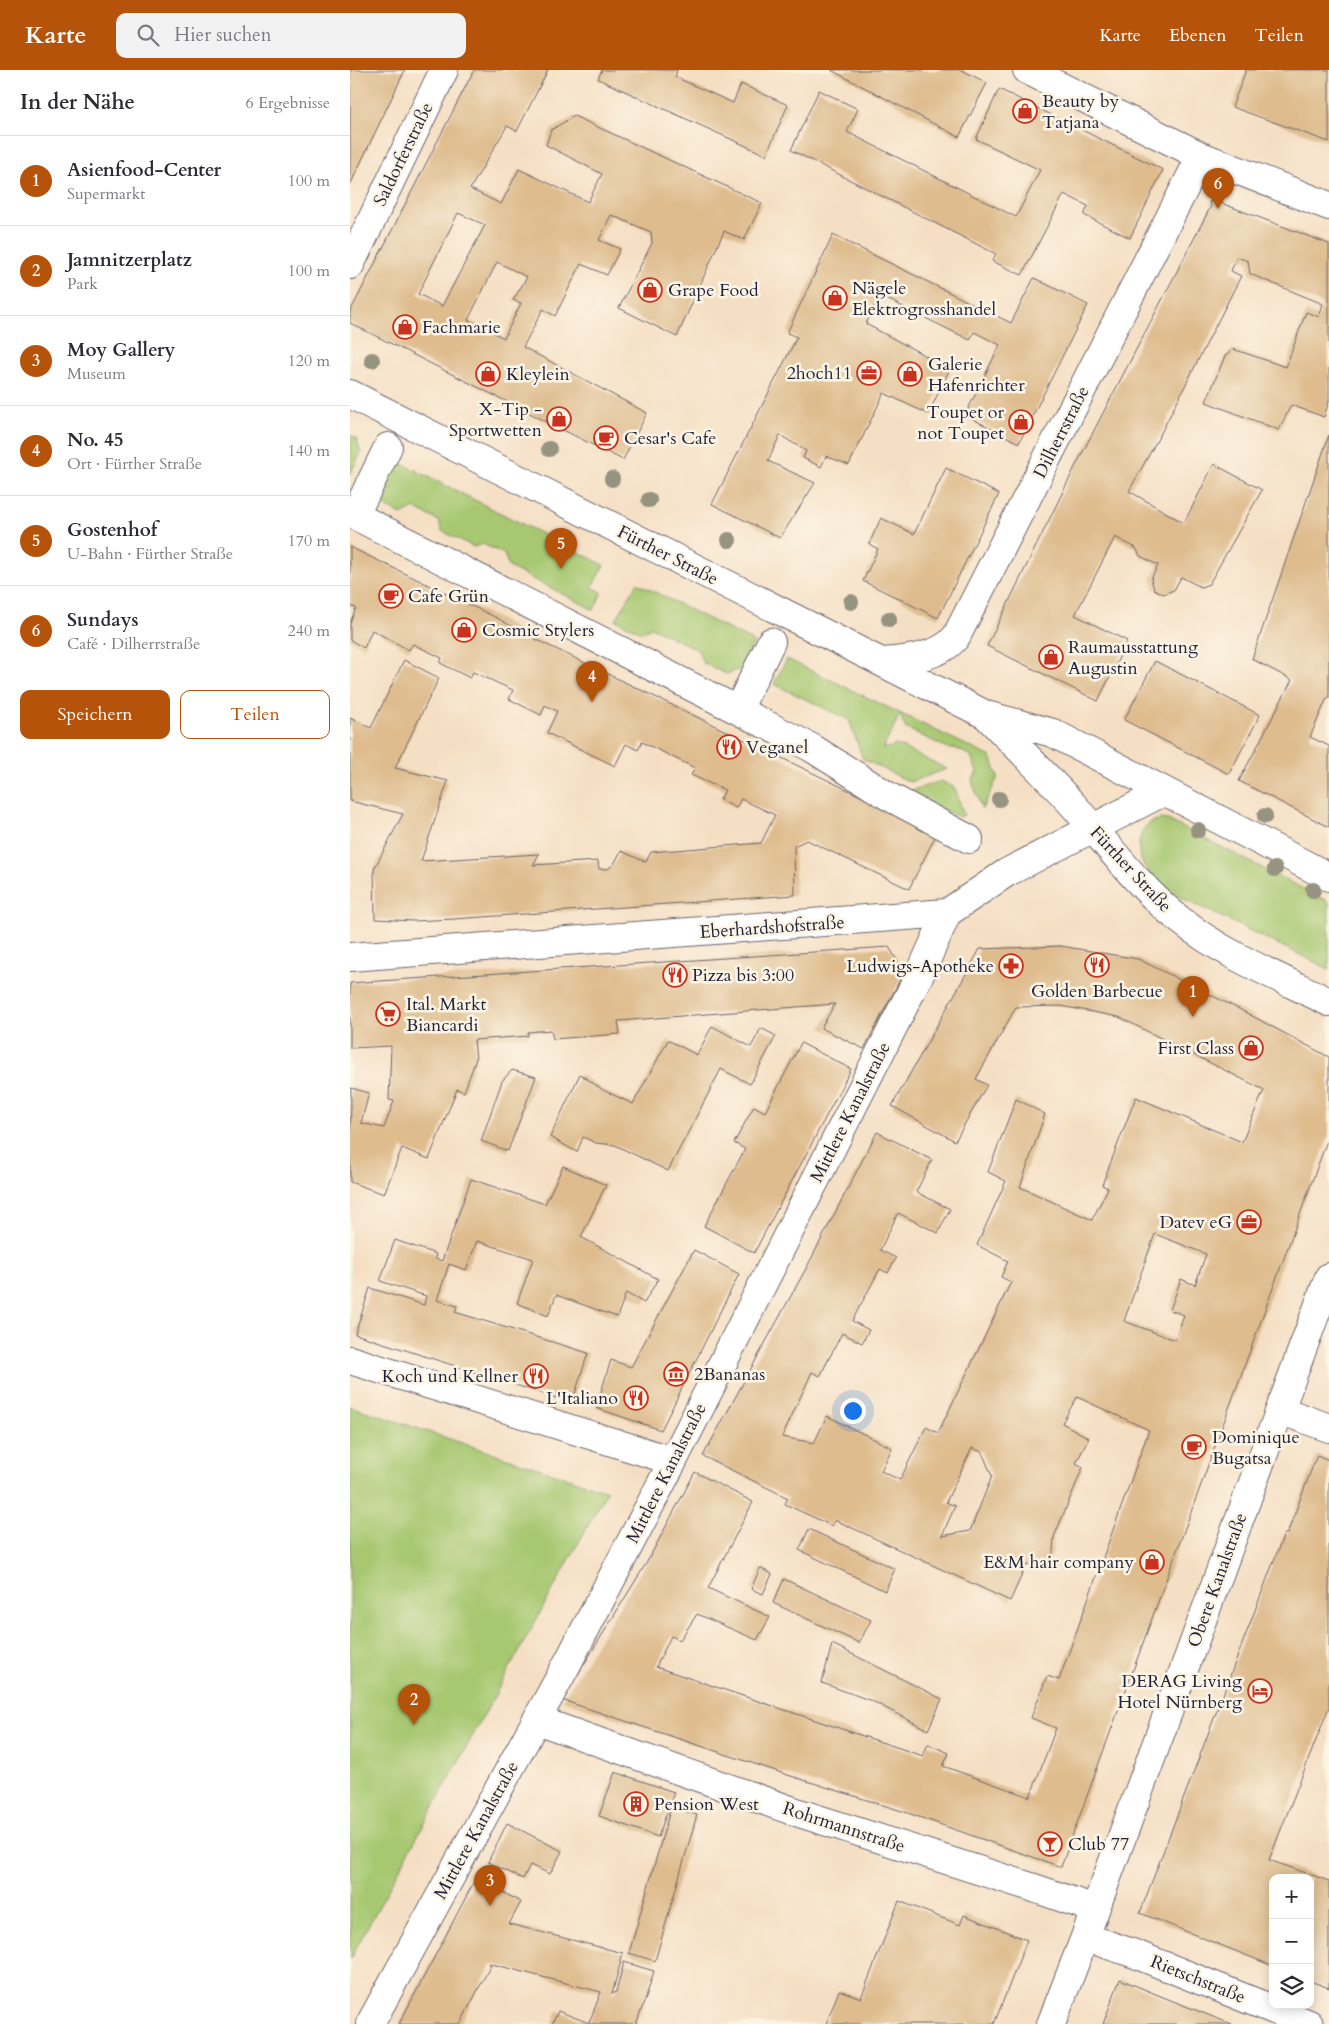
<!DOCTYPE html>
<html lang="de">
<meta charset="utf-8">
<style>
:root{--surface:#fff;--page:#f2f2f3;--text:#2b2b33;--muted:#7c7c81;--line:#e1e1e2;--accent:#b45309}
body{margin:0;font-family:Cardo,serif;background:var(--page);color:var(--text)}
.controls{position:absolute;right:15px;bottom:15px;display:grid;overflow:hidden;border-radius:10px;box-shadow:0 2px 12px #0003}
.controls button{width:45px;height:45px;display:grid;place-items:center;padding:0;border:0;border-bottom:1px solid var(--line);background:var(--surface);color:var(--text);font:25px sans-serif}
.you{position:absolute;left:502px;top:1340px;width:18px;height:18px;margin:-12px;border:4px solid #fff;border-radius:50%;background:#1a73e8;box-shadow:0 0 0 8px #1a73e833}
.badge{display:grid;place-items:center;width:32px;height:32px;border-radius:50%;background:var(--accent);color:#fff;font-size:16px;font-weight:700}
.pin{position:absolute;translate:-50% -41px;filter:drop-shadow(0 1px 2px #0008)}
.pin::after{content:'';position:absolute;top:26px;width:18px;height:15px;background:inherit;clip-path:polygon(0 0,100% 0,50% 100%)}
.list{margin:0;padding:0;list-style:none}
h2{display:flex;justify-content:space-between;align-items:center;height:65px;margin:0;padding:0 20px;font-size:21px}
h2 small{font-size:16px;font-weight:400;color:var(--muted)}
.list li{display:grid;grid-template-columns:32px 1fr auto;gap:15px;align-items:center;box-sizing:border-box;height:90px;padding:0 20px;border-top:1px solid var(--line)}
.list b{display:block;font-size:19px;white-space:nowrap}
.list p{margin:0;font-size:16px;white-space:nowrap;color:var(--muted)}
.list em{font-size:16px;font-style:normal;color:var(--muted)}
.actions{display:flex;gap:10px;padding:15px 20px}
.actions a{flex:1;padding:11px 0;border:1px solid var(--accent);border-radius:10px;text-align:center;font-size:18px;color:var(--accent)}
.actions .main{background:var(--accent);color:#fff}
.icon{flex:none;width:28px;height:28px;fill:none;stroke:currentColor;stroke-width:2;stroke-linecap:round;stroke-linejoin:round}
.map{position:relative;flex:none;width:979px;height:1954px;overflow:hidden}
header{display:flex;align-items:center;gap:30px;box-sizing:border-box;height:70px;padding:0 25px;background:var(--accent);color:#fff}
header strong{font-size:24px}
nav{display:flex;gap:28px;margin-inline-start:auto;font-size:18px}
.search{width:350px;height:45px;background:var(--page);display:flex;align-items:center;gap:12px;box-sizing:border-box;padding:0 18px;border-radius:10px;color:var(--muted);font-size:19px}
main{display:flex}
aside{flex:1;background:var(--surface)}
.map>svg:first-child{display:block}
.green{fill:#a7c871;stroke:#647556}
.building{fill:#debc8e;fill-rule:evenodd}
.lines{fill:none;stroke-linecap:round;stroke-linejoin:round}
.minor-casing{stroke:#6c646b;stroke-width:30}
.major-casing{stroke:#6c646b;stroke-width:30}
.minor{stroke:#fff;stroke-width:28}
.major{stroke:#fff;stroke-width:28}
.tree{fill:#979381}
.labels{text-anchor:middle;stroke-width:5;stroke-linejoin:round;paint-order:stroke}
.poi-label{font-size:18px;fill:#22223b;stroke:#fcf5e5;text-anchor:start}
.street-label{font-size:18px;fill:#22223b;stroke:#fcf5e5}
</style>
<header>
<strong>Karte</strong>
<div class="search"><svg class="icon" aria-label="search" viewBox="0 0 24 24"><circle cx="10" cy="10" r="6"/><path d="M15 15l6 6"/></svg>Hier suchen</div>
<nav><a>Karte</a><a>Ebenen</a><a>Teilen</a></nav>
</header>
<main>
<aside>
<h2>In der Nähe<small>6 Ergebnisse</small></h2>
<ul class="list">
<li><span class="badge">1</span><div><b>Asienfood-Center</b><p>Supermarkt</p></div><em>100 m</em></li>
<li><span class="badge">2</span><div><b>Jamnitzerplatz</b><p>Park</p></div><em>100 m</em></li>
<li><span class="badge">3</span><div><b>Moy Gallery</b><p>Museum</p></div><em>120 m</em></li>
<li><span class="badge">4</span><div><b>No. 45</b><p>Ort · Fürther Straße</p></div><em>140 m</em></li>
<li><span class="badge">5</span><div><b>Gostenhof</b><p>U-Bahn · Fürther Straße</p></div><em>170 m</em></li>
<li><span class="badge">6</span><div><b>Sundays</b><p>Café · Dilherrstraße</p></div><em>240 m</em></li>
</ul>
<div class="actions"><a class="main">Speichern</a><a>Teilen</a></div>
</aside>
<div class="map">
<svg width="979" height="1954" viewBox="0 0 979 1954">
<rect width="100%" height="100%" fill="#fcf5e5"/>
<filter id="ink" filterUnits="userSpaceOnUse"><feTurbulence type="fractalNoise" baseFrequency=".02" numOctaves="2"/><feDisplacementMap in="SourceGraphic" scale="10" xChannelSelector="R" yChannelSelector="G"/><feConvolveMatrix kernelMatrix="1 2 1 2 8 2 1 2 1" color-interpolation-filters="sRGB"/></filter>
<filter id="wash" filterUnits="userSpaceOnUse"><feTurbulence type="fractalNoise" baseFrequency=".0096" numOctaves="4" result="noise"/><feDisplacementMap in="SourceGraphic" scale="20" xChannelSelector="R" yChannelSelector="G"/><feGaussianBlur stdDeviation="1.12" result="paint"/><feColorMatrix in="noise" values="0 0 0 0 0 0 0 0 0 0 0 0 0 0 0 0 0 1.4 0 .05"/><feComposite in="paint" operator="in"/></filter>
<g filter="url(#wash)">
<rect width="100%" height="100%" fill="#f5dfc4"/>
<path class="green" d="M0 365 6 368 11 383 0 404Z
M45 390 254 495 242 517 252 522 244 540 159 497 154 484 133 474 124 477 92 461 89 451 64 438 51 445 34 435 29 424Z
M287 513 404 572 392 598 376 604 353 593 348 580 301 557 291 562 266 550Z
M437 589 641 687 648 707 632 739 622 711 627 702 621 686 605 678 600 679 555 658 550 644 533 679 547 675 597 699 560 712 513 689 499 650 424 614Z
M591 711 605 718 614 745 609 747 565 727 563 720Z
M811 749 818 750 979 832V899L830 827C808 813 781 795 791 765 794 755 801 751 811 749Z
M0 1336 257 1421 0 1889Z"/>
<g id="blocks">
<path class="building" d="M0 0H55L0 115Z
M124 0H198L167 61 157 56 120 119 151 134 169 99 238 132 252 104 196 75 201 60 224 46 412 133 394 170 374 161 327 267 269 238 302 173 301 162 261 145 249 170 270 179 257 205 231 194 205 246 193 239 173 277 297 343 273 390 0 253V242ZM108 143 135 155 92 236 68 224ZM147 192 177 207 163 230 171 233 154 268 118 250Z
M252 0H327L325 7 383 33 391 14 438 35 416 85 248 9Z
M481 0H612L637 13 609 67Z
M896 0H979V72L882 37Z
M649 19 813 100 780 168 734 145 738 136 714 124 672 205 642 191 646 184 441 80 469 20 508 39 497 62 666 147 690 100 626 69Z
M869 128 871 133 979 174V331L974 347 941 335 929 360 856 332 875 286 883 279 936 297 956 242 969 247 973 234 900 204 898 191 887 187 881 201 891 206 811 363 779 421 834 453 864 394 912 420 859 514 851 517 831 507 824 520 813 524 804 519 801 509 808 495 790 486 786 478 765 467 725 545 777 571 748 631 637 576 727 393 861 136 859 132Z
M483 165 661 253 684 208 738 235 669 373 615 345 650 275 624 262 620 270 529 225 516 254 600 299 578 344 534 323 499 395 476 386 471 397 453 388 456 381 430 365 418 391 465 413 430 468 362 434 447 267 437 263Z
M979 365V629L977 628 960 667 979 676V757L889 711 942 610 902 589Z
M596 398 649 424 588 548 513 511 528 479 519 474 531 448 564 464Z
M0 477 147 548 177 565 587 763 559 819 457 770 444 776 445 825 104 849 64 851 25 849 24 799 53 744 0 731V648L21 658 54 590 89 608 45 698 98 711 71 791 189 784 183 795 248 791 249 799H258L264 794 271 781 296 792 301 782 411 773 425 745 391 729 386 738 370 730 375 720 341 705 345 698 292 672 288 680 276 674 265 696 197 663 207 641 195 635 191 645 159 629 163 620 123 602 120 608 90 593 92 588 63 574 59 580 22 560 14 578 0 570V553L6 538 0 536Z
M805 591 910 645 879 704 774 650Z
M711 876 788 889 889 939 979 987V1065L711 1797 555 1742 441 1706 212 1630 297 1492 345 1402 403 1432 358 1518 420 1547 407 1570 347 1544 330 1570 321 1566 306 1597 573 1686 578 1674 599 1683 593 1696 680 1727 706 1658 681 1648 697 1606 709 1610 799 1360 727 1327 712 1353 739 1368 726 1393 733 1397 704 1467 703 1483 695 1497 685 1493 676 1496 660 1531 485 1450 482 1456 452 1442 435 1434 438 1428 353 1386 458 1195 527 1062 582 1090 566 1122 600 1139 588 1163 548 1143 530 1180 546 1188 538 1203 530 1199 502 1251 519 1260 512 1273 492 1263 470 1306 462 1302 432 1367 464 1373 477 1346 542 1378 531 1401 550 1410 576 1357 588 1363 661 1212 651 1207 658 1191 627 1175 656 1111 638 1102 666 1029 695 1044 670 1117 742 1150 758 1118 752 1115 786 1027 892 1072 914 1020 769 947 711 936 666 937 626 1009 637 1015 605 1071 542 1036 630 879ZM805 1164 856 1184 845 1215 831 1209 820 1240 834 1245 825 1270 774 1251ZM622 1378 632 1382 642 1406 620 1461 592 1466 605 1436 596 1432Z
M539 877 554 902 514 979 471 958 485 934 268 951 270 964 203 969 201 960 178 962V966L124 970 126 989 114 1022 107 1019 79 1089 52 1078 34 1124 0 1112 1 1018 19 1023 11 1053 34 1058 44 1031 39 1030 41 976 0 978V913Z
M362 956 401 977 411 958 426 966 400 1014 371 999 318 1101 265 1075 246 1073 233 1067 227 1082 200 1067 230 1004 253 1020 283 1034 318 970 347 985Z
M451 973 501 999 404 1183 354 1156 395 1079 384 1073 404 1036 415 1042Z
M162 1000 186 1007 158 1081 131 1071 152 1011Z
M213 1096 256 1115 231 1167 308 1209 294 1233 276 1223 267 1247 206 1225 198 1246 167 1233 183 1189 127 1171 116 1200 99 1194 87 1230 107 1236 105 1242 238 1283 222 1333 5 1264 20 1218 74 1235 76 1226 30 1211 45 1170 86 1184 85 1189 92 1191 121 1109 195 1134Z
M344 1180 389 1204 311 1360 246 1338 261 1290 281 1297Z
M967 1385 979 1390V1637L919 1790 979 1811V1918L960 1911V1808H923V1896L790 1843 934 1464H937Z
M459 1459 545 1499 535 1521 449 1480Z
M410 1498 422 1504 413 1524 401 1519Z
M434 1509 521 1550 509 1573 423 1533Z
M482 1574 592 1629 578 1660 522 1631 472 1613Z
M265 1702 324 1722 308 1767 249 1746Z
M321 1737 347 1745 305 1891 279 1883Z
M157 1753 212 1781 200 1804 180 1795 173 1809 138 1792Z
M126 1808 171 1832 159 1854 273 1883 262 1924 266 1922 274 1892 304 1901 295 1930 286 1954H202L208 1941 239 1953 251 1922 138 1893 141 1895 110 1954H49Z
M549 1831 610 1855 614 1845 677 1870 644 1954H476L489 1920 511 1928Z
M770 1909 808 1925 881 1954H753Z"/>
</g>
</g>
<g filter="url(#ink)">
<use href="#blocks" fill-opacity="0" stroke="#6c646b" stroke-width="1"/>
<g class="lines">
<g class="minor-casing">
<path id="minor" d="M677 0 851 86 979 136
M0 195 94 0
M0 443 462 678 538 726 619 769
M5 445 38 377
M533 592C556 590 590 587 606 567L851 86
M388 640 421 572
M0 887 597 843 656 803 813 722
M0 1290 323 1391
M930 1340 979 1358
M187 1650 446 1742 681 1817 745 1839
M735 1867 785 1884 959 1954
M20 1954 216 1596 323 1391 571 902 597 843
M701 1954 735 1867 979 1207"/>
</g>
<g class="major-casing">
<path id="major" d="M0 324 636 645 703 663 979 807
M637 646C666 676 696 705 724 736 758 775 789 818 830 850 874 885 929 907 979 932"/>
</g>
<use href="#minor" class="minor"/>
<use href="#major" class="major"/>
</g>
<g class="tree">
<circle cx="22" cy="290" r="8"/>
<circle cx="199" cy="379" r="8"/>
<circle cx="262" cy="409" r="8"/>
<circle cx="299" cy="430" r="8"/>
<circle cx="379" cy="470" r="8"/>
<circle cx="501" cy="532" r="8"/>
<circle cx="539" cy="549" r="8"/>
<circle cx="649" cy="729" r="8"/>
<circle cx="915" cy="746" r="8"/>
<circle cx="848" cy="760" r="8"/>
<circle cx="925" cy="799" r="8"/>
<circle cx="963" cy="820" r="8"/>
</g>
</g>
<defs>
<g id="shop-ring" transform="scale(1.25)"><circle r="9.5" fill="#fcf5e5" stroke="#c8321e" stroke-width="1.5"/><path d="M-5-2.5h2.3a2.7 3.5 0 0 1 5.4 0H5L5.5 6h-11ZM-1.5-2.5h3a1.5 2.3 0 0 0-3 0Z" fill="#c8321e"/></g>
<g id="office-ring" transform="scale(1.25)"><circle r="9.5" fill="#fcf5e5" stroke="#c8321e" stroke-width="1.5"/><path d="M-6-3h4V-5.5h4V-3h4V5H-6ZM-1-4.5V-3h2v-1.5ZM-6 0V1H6V0Z" fill="#c8321e"/></g>
<g id="cafe-ring" transform="scale(1.25)"><circle r="9.5" fill="#fcf5e5" stroke="#c8321e" stroke-width="1.5"/><path d="M-5.5-4.5H6V0H3Q3 3.5 0 3.5H-2.5Q-5.5 3.5-5.5 0ZM3-3.2v2h1.7v-2ZM-6 4.5H4V6H-6Z" fill="#c8321e"/></g>
<g id="restaurant-ring" transform="scale(1.25)"><circle r="9.5" fill="#fcf5e5" stroke="#c8321e" stroke-width="1.5"/><path d="M-5-6h1v4h1v-4h1v4h1v-4h1v5L-1.5 .5V6h-2V.5L-5-1ZM5-6V6H3V1.5H1.5Q1.5-4 5-6Z" fill="#c8321e"/></g>
<g id="pharmacy-ring" transform="scale(1.25)"><circle r="9.5" fill="#fcf5e5" stroke="#c8321e" stroke-width="1.5"/><path d="M-2-6h4v4h4v4h-4v4h-4v-4h-4v-4h4Z" fill="#c8321e"/></g>
<g id="supermarket-ring" transform="scale(1.25)"><circle r="9.5" fill="#fcf5e5" stroke="#c8321e" stroke-width="1.5"/><path d="M-6-5.5h2.5l.6 2H6L4.5 2H-2.5L-4.4-4H-6ZM-1.5 3.2a1.3 1.3 0 1 0 .1 0ZM3 3.2a1.3 1.3 0 1 0 .1 0Z" fill="#c8321e"/></g>
<g id="museum-ring" transform="scale(1.25)"><circle r="9.5" fill="#fcf5e5" stroke="#c8321e" stroke-width="1.5"/><path d="M0-6L6-3V-2H-6V-3ZM-5-1h2V3h-2ZM-1-1h2V3h-2ZM3-1h2V3H3ZM-6 4H6V6H-6Z" fill="#c8321e"/></g>
<g id="hotel-ring" transform="scale(1.25)"><circle r="9.5" fill="#fcf5e5" stroke="#c8321e" stroke-width="1.5"/><path d="M-6-4.5h1.5V1H6V5H4.5V3h-9V5H-6ZM-4 0a1.8 1.8 0 1 1 3.6 0ZM.5 0V-2.5h3Q6-2.5 6 0Z" fill="#c8321e"/></g>
<g id="building-ring" transform="scale(1.25)"><circle r="9.5" fill="#fcf5e5" stroke="#c8321e" stroke-width="1.5"/><path d="M-4-6H4V6H1V3H-1V6H-4ZM-2.5-4.3h1.7v1.8h-1.7ZM.8-4.3h1.7v1.8H.8ZM-2.5-1h1.7V.8h-1.7ZM.8-1h1.7V.8H.8Z" fill="#c8321e"/></g>
<g id="bar-ring" transform="scale(1.25)"><circle r="9.5" fill="#fcf5e5" stroke="#c8321e" stroke-width="1.5"/><path d="M-6-5H6L.8 .8V4.5H3.5V6h-7V4.5H-.8V.8Z" fill="#c8321e"/></g>
</defs>
<g fill-rule="evenodd">
<use href="#shop-ring" x="675" y="41"/>
<use href="#shop-ring" x="300" y="220"/>
<use href="#shop-ring" x="485" y="228"/>
<use href="#shop-ring" x="55" y="257"/>
<use href="#office-ring" x="519" y="303"/>
<use href="#shop-ring" x="138" y="304"/>
<use href="#shop-ring" x="560" y="304"/>
<use href="#shop-ring" x="209" y="349"/>
<use href="#shop-ring" x="671" y="352"/>
<use href="#cafe-ring" x="256" y="368"/>
<use href="#cafe-ring" x="41" y="526"/>
<use href="#shop-ring" x="114" y="560"/>
<use href="#shop-ring" x="701" y="587"/>
<use href="#restaurant-ring" x="379" y="677"/>
<use href="#restaurant-ring" x="747" y="895"/>
<use href="#pharmacy-ring" x="661" y="896"/>
<use href="#restaurant-ring" x="325" y="905"/>
<use href="#supermarket-ring" x="38" y="944"/>
<use href="#shop-ring" x="901" y="978"/>
<use href="#office-ring" x="899" y="1152"/>
<use href="#museum-ring" x="326" y="1304"/>
<use href="#restaurant-ring" x="186" y="1306"/>
<use href="#restaurant-ring" x="286" y="1328"/>
<use href="#cafe-ring" x="844" y="1377"/>
<use href="#shop-ring" x="802" y="1492"/>
<use href="#hotel-ring" x="910" y="1621"/>
<use href="#building-ring" x="286" y="1734"/>
<use href="#bar-ring" x="700" y="1774"/>
</g>
<g class="labels">
<g class="poi-label">
<text x="692" y="37">Beauty by<tspan x="692" dy="21">Tatjana</tspan></text>
<text x="502" y="224">Nägele<tspan x="502" dy="21">Elektrogrosshandel</tspan></text>
<text x="318" y="226">Grape Food</text>
<text x="72" y="263">Fachmarie</text>
<text x="578" y="300">Galerie<tspan x="578" dy="21">Hafenrichter</tspan></text>
<text x="502" y="309" text-anchor="end">2hoch11</text>
<text x="156" y="310">Kleylein</text>
<text x="192" y="345" text-anchor="end">X-Tip -<tspan x="192" dy="21">Sportwetten</tspan></text>
<text x="654" y="348" text-anchor="end">Toupet or<tspan x="654" dy="21">not Toupet</tspan></text>
<text x="274" y="374">Cesar's Cafe</text>
<text x="58" y="532">Cafe Grün</text>
<text x="132" y="566">Cosmic Stylers</text>
<text x="718" y="583">Raumausstattung<tspan x="718" dy="21">Augustin</tspan></text>
<text x="396" y="683">Veganel</text>
<text x="644" y="902" text-anchor="end">Ludwigs-Apotheke</text>
<text x="342" y="911">Pizza bis 3:00</text>
<text x="747" y="927" text-anchor="middle">Golden Barbecue</text>
<text x="56" y="940">Ital. Markt<tspan x="56" dy="21">Biancardi</tspan></text>
<text x="884" y="984" text-anchor="end">First Class</text>
<text x="882" y="1158" text-anchor="end">Datev eG</text>
<text x="344" y="1310">2Bananas</text>
<text x="168" y="1312" text-anchor="end">Koch und Kellner</text>
<text x="268" y="1334" text-anchor="end">L'Italiano</text>
<text x="862" y="1373">Dominique<tspan x="862" dy="21">Bugatsa</tspan></text>
<text x="784" y="1498" text-anchor="end">E&amp;M hair company</text>
<text x="892" y="1617" text-anchor="end">DERAG Living<tspan x="892" dy="21">Hotel Nürnberg</tspan></text>
<text x="304" y="1740">Pension West</text>
<text x="718" y="1780">Club 77</text>
</g>
<g class="street-label">
<text transform="translate(53 84) rotate(-64)" y="6">Saldorferstraße</text>
<text transform="translate(711 362) rotate(-63)" y="6">Dilherrstraße</text>
<text transform="translate(318 485) rotate(27)" y="6">Fürther Straße</text>
<text transform="translate(781 799) rotate(47)" y="6">Fürther Straße</text>
<text transform="translate(422 857) rotate(-4)" y="6">Eberhardshofstraße</text>
<text transform="translate(500 1042) rotate(-63)" y="6">Mittlere Kanalstraße</text>
<text transform="translate(316 1403) rotate(-63)" y="6">Mittlere Kanalstraße</text>
<text transform="translate(867 1510) rotate(-70)" y="6">Obere Kanalstraße</text>
<text transform="translate(494 1757) rotate(18)" y="6">Rohrmannstraße</text>
<text transform="translate(126 1760) rotate(-61)" y="6">Mittlere Kanalstraße</text>
<text transform="translate(848 1909) rotate(22)" y="6">Rietschstraße</text>
</g>
</g>
</svg>
<div class="controls">
<button>+</button>
<button>−</button>
<button><svg class="icon" aria-label="layers" viewBox="0 0 24 24"><path d="M12 4l9 5-9 5-9-5zM3 14l9 5 9-5"/></svg></button>
</div>
<div class="you"></div>
<div class="pin badge" style="left:843px;top:947px">1</div>
<div class="pin badge" style="left:64px;top:1655px">2</div>
<div class="pin badge" style="left:140px;top:1836px">3</div>
<div class="pin badge" style="left:242px;top:632px">4</div>
<div class="pin badge" style="left:211px;top:499px">5</div>
<div class="pin badge" style="left:868px;top:139px">6</div>
</div>
</main>
